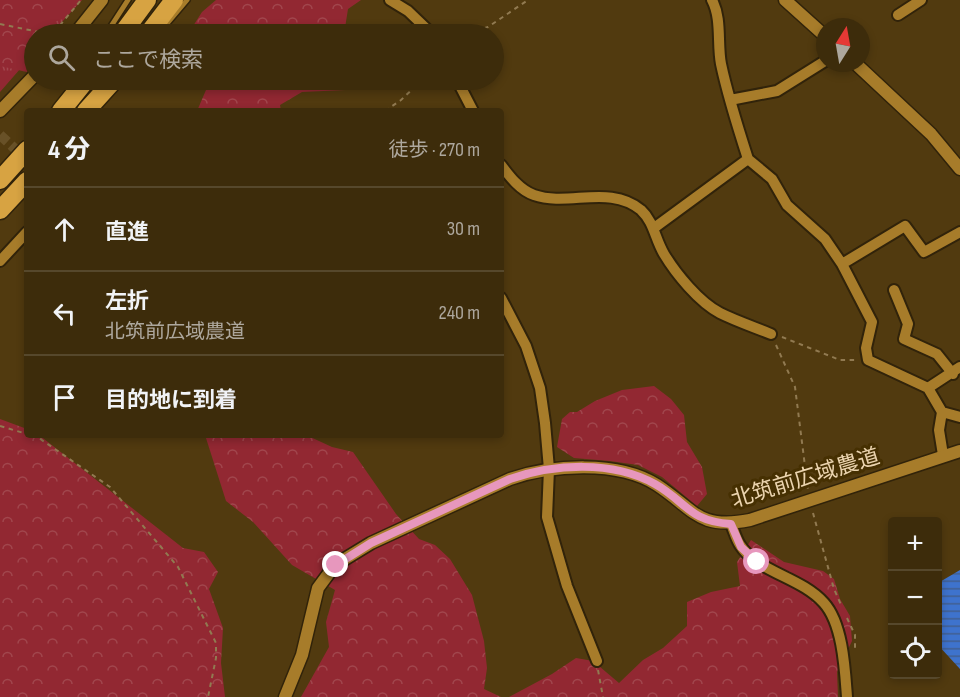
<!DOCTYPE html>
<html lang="ja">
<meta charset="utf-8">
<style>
:root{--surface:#3d2c0b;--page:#443414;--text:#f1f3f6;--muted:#ada79d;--line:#56482c}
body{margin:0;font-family:"Sofia Sans Condensed","Noto Sans JP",sans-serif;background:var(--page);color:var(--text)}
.controls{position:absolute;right:18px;bottom:18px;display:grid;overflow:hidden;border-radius:6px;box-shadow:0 3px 9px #0003}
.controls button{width:54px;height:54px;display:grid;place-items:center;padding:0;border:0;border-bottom:2px solid var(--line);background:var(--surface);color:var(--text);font:30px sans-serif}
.compass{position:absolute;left:816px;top:18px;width:54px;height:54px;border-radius:50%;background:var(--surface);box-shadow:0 3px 9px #0003;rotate:11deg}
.stop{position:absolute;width:18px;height:18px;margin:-14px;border:4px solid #e797bd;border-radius:50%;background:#fff}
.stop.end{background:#e797bd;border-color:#fff;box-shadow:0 2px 6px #0008}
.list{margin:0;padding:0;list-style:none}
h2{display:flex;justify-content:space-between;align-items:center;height:78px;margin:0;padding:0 24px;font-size:26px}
h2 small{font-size:20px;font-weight:400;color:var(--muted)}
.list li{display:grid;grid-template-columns:39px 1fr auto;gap:18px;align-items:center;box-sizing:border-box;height:84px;padding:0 24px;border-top:2px solid var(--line)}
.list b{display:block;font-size:22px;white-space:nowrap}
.list p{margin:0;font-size:20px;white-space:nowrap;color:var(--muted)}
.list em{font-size:20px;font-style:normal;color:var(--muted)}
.icon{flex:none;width:33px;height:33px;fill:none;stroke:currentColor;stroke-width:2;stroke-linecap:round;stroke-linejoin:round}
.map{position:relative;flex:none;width:960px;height:697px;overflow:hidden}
.search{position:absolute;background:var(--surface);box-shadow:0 3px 9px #0003;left:24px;top:24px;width:480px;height:66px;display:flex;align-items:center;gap:15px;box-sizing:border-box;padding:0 21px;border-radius:33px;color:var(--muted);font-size:22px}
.panel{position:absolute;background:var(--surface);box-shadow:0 3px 9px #0003;left:24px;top:108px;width:480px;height:330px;border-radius:6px}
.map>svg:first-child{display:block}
.grass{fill:url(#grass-tufts)}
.forest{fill:url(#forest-crowns)}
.water{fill:url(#water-rules)}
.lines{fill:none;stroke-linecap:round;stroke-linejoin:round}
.minor-tunnel{stroke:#685127;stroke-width:10;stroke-dasharray:10 5;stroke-linecap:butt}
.service-casing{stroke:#31230a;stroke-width:8}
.minor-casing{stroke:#31230a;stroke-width:14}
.tertiary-casing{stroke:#31230a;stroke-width:15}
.motorway-casing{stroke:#31230a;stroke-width:21}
.path{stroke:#917a51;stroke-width:2;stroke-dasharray:4.5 4.5;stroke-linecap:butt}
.service{stroke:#a77c2a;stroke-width:5}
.minor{stroke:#a77c2a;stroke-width:10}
.tertiary{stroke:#a77c2a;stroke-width:12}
.motorway{stroke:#d7a342;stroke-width:18}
.route{stroke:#e797bd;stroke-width:8}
.labels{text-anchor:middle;stroke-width:6;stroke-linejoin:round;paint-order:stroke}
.street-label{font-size:22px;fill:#ebd4af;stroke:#463002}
</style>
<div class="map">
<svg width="960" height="697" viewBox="0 0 960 697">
<defs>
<pattern id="grass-tufts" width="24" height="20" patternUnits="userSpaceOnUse" patternTransform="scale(1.5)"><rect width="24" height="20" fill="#922832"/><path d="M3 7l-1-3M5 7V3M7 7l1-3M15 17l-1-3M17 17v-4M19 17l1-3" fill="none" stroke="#a1464d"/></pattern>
<pattern id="forest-crowns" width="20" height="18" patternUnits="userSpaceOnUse" patternTransform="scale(1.5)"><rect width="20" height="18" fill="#922832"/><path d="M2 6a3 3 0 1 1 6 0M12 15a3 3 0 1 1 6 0" fill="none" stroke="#a1464d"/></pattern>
<pattern id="water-rules" width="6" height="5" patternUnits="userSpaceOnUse" patternTransform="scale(1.5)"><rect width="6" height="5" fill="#3e73cd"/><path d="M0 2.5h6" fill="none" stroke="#415f90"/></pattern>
</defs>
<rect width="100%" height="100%" fill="#513a0f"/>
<path class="grass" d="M0 0H82L51 34H34V53L0 92Z"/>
<path class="forest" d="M0 0H68L47 15 45 34H34V64L27 72 0 66Z
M216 0H361L348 9 344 34H188L202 12Z
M203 80H367L366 82 345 90 302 92 280 105 281 111H197L206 90Z
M654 386 671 399 684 415 687 442 702 467 707 494 697 506 662 477 638 465 610 461 574 458 557 447 562 419 570 412H577L595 401 622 390Z
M0 419 27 429V435H39L183 548 204 552 218 572 209 589 223 628 221 663 225 697H0Z
M208 435H306L332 447 353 452 396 514 419 539 435 545 450 559 472 595 484 641 487 668 484 689 501 697H301L329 647 326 622 335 590 292 565 253 522 226 501 206 438Z
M751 540 784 562 823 571 834 579 840 599 850 616 852 641 837 672 838 697H509L552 674 576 658 593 661 619 683 643 660 663 648 687 626V602L711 592 740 586 737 562Z"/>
<path class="water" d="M960 570V669L938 645V583Z"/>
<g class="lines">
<path class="minor-tunnel" d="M0 135 26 159"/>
<g class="service-casing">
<path id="service" d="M159 33 187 0
M106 34 128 0"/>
</g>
<g class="minor-casing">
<path id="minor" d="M390 0 408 11 432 34
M712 0C722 19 717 43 721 64 728 97 738 128 748 159
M898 15 921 0
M457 80 473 111
M730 100 777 91 825 61
M501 165C510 177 520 190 534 195 568 207 610 184 641 210 654 222 655 239 664 254 676 274 699 302 720 313 736 321 754 327 771 334
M654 228 748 159 772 179 787 205 825 239 842 264 905 226 924 252 960 232
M0 261 27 232
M842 264 872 322 866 348 868 360 928 388 960 367
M894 290 908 324 904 339 937 354 953 374
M501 298 526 346 540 388 545 423 549 469 547 517 567 586 597 661
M928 388 942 412 960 417
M942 412 939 430 943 455
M731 524C734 531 736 539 740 545 757 572 801 577 824 603 843 624 845 670 847 697"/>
</g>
<g class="tertiary-casing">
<path id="tertiary" d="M785 0 825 36
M75 34 102 0
M855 63 931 134 960 169
M0 111 34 76
M285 697 302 655 318 588 335 565 371 543 510 479C551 465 618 460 657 485 695 510 698 530 750 520L960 451"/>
</g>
<g class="motorway-casing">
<path id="motorway" d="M122 34 147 0
M148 34 174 0
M61 111 86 80
M86 111 114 80
M0 180 27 150
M0 210 27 181"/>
</g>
<path class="path" d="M0 24 39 32 56 30 81 0
M467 34 488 27 528 0
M385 111 401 100 422 80
M782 337 840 360H856
M776 345 795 387 808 490
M0 426 27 434
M32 435 36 436 110 487 178 567 216 643V658L208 697
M813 513 834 589 842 607
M847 618 855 635V650
M598 670 603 697"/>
<use href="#service" class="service"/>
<use href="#minor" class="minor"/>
<use href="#tertiary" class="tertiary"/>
<use href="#motorway" class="motorway"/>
</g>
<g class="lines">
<path class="route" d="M336 565 371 543 510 479C554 464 612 460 655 484 687 502 688 521 731 524L741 547 757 562"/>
</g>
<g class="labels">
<g class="street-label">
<text transform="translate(805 477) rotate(-17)" y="8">北筑前広域農道</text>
</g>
</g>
</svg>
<div class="controls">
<button>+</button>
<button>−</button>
<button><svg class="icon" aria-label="locate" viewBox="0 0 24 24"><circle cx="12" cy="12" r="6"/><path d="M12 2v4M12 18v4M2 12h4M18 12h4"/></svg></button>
</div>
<svg class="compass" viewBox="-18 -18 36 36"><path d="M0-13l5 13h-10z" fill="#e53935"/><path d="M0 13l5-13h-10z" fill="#ada79d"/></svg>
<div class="stop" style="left:757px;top:562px"></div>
<div class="stop end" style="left:336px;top:565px"></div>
<div class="search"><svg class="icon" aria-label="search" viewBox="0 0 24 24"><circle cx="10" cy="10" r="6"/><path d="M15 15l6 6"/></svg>ここで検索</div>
<section class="panel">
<h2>4 分<small>徒歩 · 270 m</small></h2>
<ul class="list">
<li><svg class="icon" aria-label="ahead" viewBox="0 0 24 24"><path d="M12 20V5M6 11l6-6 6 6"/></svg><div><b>直進</b></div><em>30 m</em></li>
<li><svg class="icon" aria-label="left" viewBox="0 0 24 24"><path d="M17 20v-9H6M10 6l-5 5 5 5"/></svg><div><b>左折</b><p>北筑前広域農道</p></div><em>240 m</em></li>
<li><svg class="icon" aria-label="arrive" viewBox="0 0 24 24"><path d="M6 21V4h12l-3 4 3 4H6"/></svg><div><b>目的地に到着</b></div></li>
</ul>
</section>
</div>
